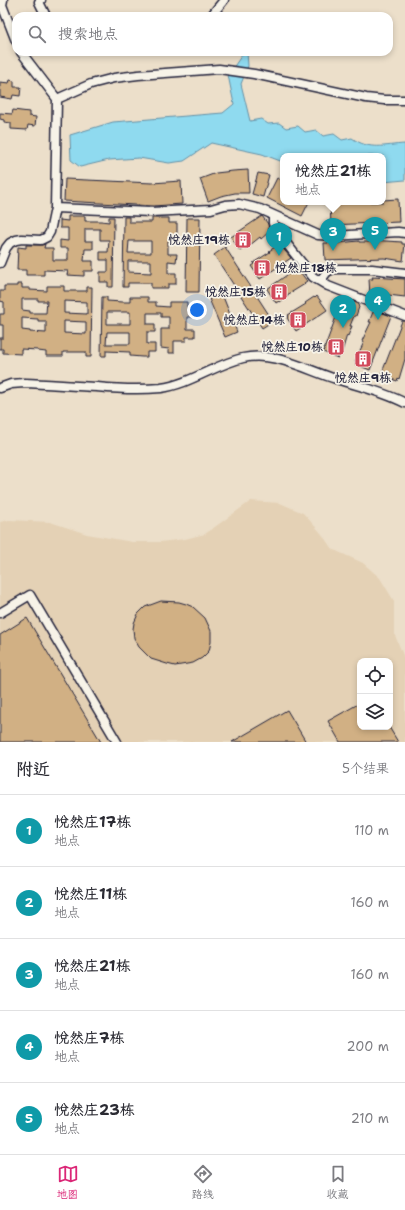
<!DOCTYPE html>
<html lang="zh">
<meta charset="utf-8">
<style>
:root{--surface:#fff;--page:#f7f7f7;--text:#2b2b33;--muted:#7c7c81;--line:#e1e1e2;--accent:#db2777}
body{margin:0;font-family:"Shantell Sans","LXGW WenKai TC",sans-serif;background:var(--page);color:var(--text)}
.controls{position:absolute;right:12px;bottom:12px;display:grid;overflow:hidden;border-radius:8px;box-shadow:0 2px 6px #0003}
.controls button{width:36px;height:36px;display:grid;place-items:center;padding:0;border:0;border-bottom:1px solid var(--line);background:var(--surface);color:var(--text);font:20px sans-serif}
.you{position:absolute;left:197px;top:310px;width:14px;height:14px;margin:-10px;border:3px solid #fff;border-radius:50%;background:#1a73e8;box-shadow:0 0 0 6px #1a73e833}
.badge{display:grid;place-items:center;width:26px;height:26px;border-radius:50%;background:var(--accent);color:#fff;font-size:13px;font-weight:700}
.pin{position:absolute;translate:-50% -33px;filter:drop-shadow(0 1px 2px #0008)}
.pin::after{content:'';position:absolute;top:21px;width:14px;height:12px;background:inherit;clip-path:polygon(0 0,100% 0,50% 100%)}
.popup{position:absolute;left:280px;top:153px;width:106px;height:52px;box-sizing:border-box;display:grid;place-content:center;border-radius:8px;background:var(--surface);filter:drop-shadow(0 1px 3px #0005);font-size:13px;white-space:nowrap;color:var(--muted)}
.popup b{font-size:15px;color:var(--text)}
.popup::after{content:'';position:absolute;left:50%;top:100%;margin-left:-8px;border:8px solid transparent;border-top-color:var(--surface)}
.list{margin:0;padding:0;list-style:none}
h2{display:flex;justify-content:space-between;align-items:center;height:52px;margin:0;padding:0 16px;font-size:17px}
h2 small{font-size:13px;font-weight:400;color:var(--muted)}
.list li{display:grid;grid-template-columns:26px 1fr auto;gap:12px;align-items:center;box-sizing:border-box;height:72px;padding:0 16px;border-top:1px solid var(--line)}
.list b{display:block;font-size:15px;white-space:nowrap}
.list p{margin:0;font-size:13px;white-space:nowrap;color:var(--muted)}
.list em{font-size:13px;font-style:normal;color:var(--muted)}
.icon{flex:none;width:22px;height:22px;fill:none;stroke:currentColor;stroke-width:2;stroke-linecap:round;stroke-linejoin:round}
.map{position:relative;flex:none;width:405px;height:742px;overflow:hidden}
.search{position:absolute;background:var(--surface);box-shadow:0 2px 6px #0003;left:12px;right:12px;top:12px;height:44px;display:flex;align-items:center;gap:10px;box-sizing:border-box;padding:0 14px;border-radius:12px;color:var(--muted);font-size:15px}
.sheet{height:412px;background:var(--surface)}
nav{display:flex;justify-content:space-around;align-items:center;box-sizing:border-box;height:56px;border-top:1px solid var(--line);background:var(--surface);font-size:11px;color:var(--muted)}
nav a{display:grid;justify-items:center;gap:2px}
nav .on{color:var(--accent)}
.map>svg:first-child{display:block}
.built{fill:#e4d1b5;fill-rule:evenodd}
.water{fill:#8fdaef;stroke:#6390a7}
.building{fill:#d1b084;stroke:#22223b;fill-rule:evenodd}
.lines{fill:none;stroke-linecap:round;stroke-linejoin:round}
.minor-casing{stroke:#22223b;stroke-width:11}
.minor{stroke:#f7f3e8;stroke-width:8}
.labels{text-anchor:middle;stroke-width:3.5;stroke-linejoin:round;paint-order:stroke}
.poi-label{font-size:12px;font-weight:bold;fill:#22223b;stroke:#f7f3e8;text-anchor:end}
</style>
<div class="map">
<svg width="405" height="742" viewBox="0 0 405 742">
<rect width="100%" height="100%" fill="#ecdfca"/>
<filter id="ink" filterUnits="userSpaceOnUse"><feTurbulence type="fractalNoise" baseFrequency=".025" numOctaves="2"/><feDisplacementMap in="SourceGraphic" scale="8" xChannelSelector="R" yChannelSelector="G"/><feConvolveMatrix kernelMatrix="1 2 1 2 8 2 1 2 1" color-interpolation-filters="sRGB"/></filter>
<g filter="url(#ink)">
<path class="built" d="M251 501 280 503 303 513 321 533 332 549 363 563 380 578 394 601V633L405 660V742H0V522L9 520 50 522 87 534 132 542H160L185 539 205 534ZM360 661H390V727H360Z"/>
<path class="water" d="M244 52H247L248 66 241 84 250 121 261 119 268 124 279 123 286 128 298 126 305 132 316 130 323 136 334 134 342 140 352 138C370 151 384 145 405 144V180L383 182V156H283V162L262 154 211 143 184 161 169 163 139 158 109 160 80 167 71 160 70 135 113 122 223 113 234 104 228 75Z"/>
<path class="building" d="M10 80 14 81V87H21L20 96 13 95 12 99 0 97V82L9 83Z
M13 110 29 112V116L36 117 35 126 28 125 27 130 11 129V123L4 122V120L0 119V113L12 114Z
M248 170 249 193H235L221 196 208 201 200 179 216 173 233 171Z
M258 173 269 175 263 197 252 194Z
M277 178 283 181V202H309L302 216 267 198Z
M65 179 152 183 181 181 182 204 153 206 64 201Z
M398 199 399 222 331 225 330 202H383V200Z
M68 216H85V221H101L109 222V217H114L113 287H108V282H100V272H108V260H100V252H108L109 240H100V229H85V241H93V249H85L84 261H93V271H84V276L67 275 68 271 44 270V275H26V270H17L18 247 26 248V245H41L45 244 44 248H53V260H68V248H60V240L68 241V228H60V220L68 221Z
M262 216 268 224 269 232 261 239 260 237 244 250 243 249 240 251 231 237Z
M124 217H129V222H152V218H169V223H177V242L168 241V254H177L176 262 168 261V273H176V284H168V288H151V283H128V287H123ZM129 241H151V253H128ZM128 261H151V273L128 272Z
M187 218H200L199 292H186Z
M369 240 402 242V244H405L403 261 384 258 325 260 324 243H328V242L338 241V243L359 241V242H369Z
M278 245 279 246 280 245 291 258 260 279 251 266 254 264 253 263 270 252 269 251Z
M225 247 273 321 262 328 214 255Z
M297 268 307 281 304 283 305 284 287 295 288 296 280 302 279 301 276 303 267 289Z
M372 277 405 279V297L388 295 370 296 369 279H373Z
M17 284H22V288H30V290L47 291V286H64V291H87V287H92L91 357H86V352H63V356H46V352L38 351V350L21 349V354L3 353V349H0V338H3V325H0V314H4V302L0 301V291H4V286H17ZM22 299H38V301H47L46 313H30V311L22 310ZM64 301 87 302V314L64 313ZM22 318 38 319V321H46V333L30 332V331L22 330ZM64 321 86 322V334L64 333Z
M222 294 237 332 225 337 209 299Z
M317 296 327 310 296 331 287 318 289 316 288 315 306 304 305 303 314 297 315 298Z
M102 297H107V301L122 302H130V297H148V302H156V306L169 307V302H187V307H195V317H187V329H195V337H186V341H174V353H169V349L161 348V329H169V317H161V313H147V324H155V332H147V344H155V352H147V357H142L130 356V352L106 351V356H101ZM107 312H130V324H107ZM107 332H130V344H106Z
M343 298 359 304 358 306 359 307 356 316H354L350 326H352L348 336 347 335 341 355H339L338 358 323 352Z
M375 310 391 316 370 370 355 364 356 361H355L364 342 362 341 371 322H369L373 312H375Z
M402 321H405V359L399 379 398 378 397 381 381 375Z
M161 601 179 602 186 604 193 607 205 618 211 631V642L209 651 202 658 193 663 175 666 167 664 151 659 139 647 134 638 133 629 134 623 138 614 145 607Z
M27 618 101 742H0V635Z
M360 703V727H389L398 742H340L328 721Z
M287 710 306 742H232Z"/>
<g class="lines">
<g class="minor-casing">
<path id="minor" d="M3 0 2 5 16 41
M41 0 39 2 46 16
M211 16 224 0
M57 99 91 84 114 78 138 75 219 69 254 74 366 98 384 100H405
M55 208 151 212 211 209 225 205 239 204 260 209 318 235 334 236 398 232 405 233
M273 216V223L275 229 313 277 328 286 405 316
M0 263 6 248 10 243 16 240 22 239 41 240 47 237 50 232 55 208 57 99 21 52
M320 281 327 272 333 269H372L405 273
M0 388 11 384 24 383C49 384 73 386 97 387 118 389 139 390 161 388 190 384 214 365 243 358 274 351 307 370 336 379 359 386 384 392 405 403
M0 613 30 595 117 742"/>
</g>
<use href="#minor" class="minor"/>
</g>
</g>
<defs>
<g id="building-square" transform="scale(0.9)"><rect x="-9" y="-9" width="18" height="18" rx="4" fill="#d1495b" stroke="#f7f3e8"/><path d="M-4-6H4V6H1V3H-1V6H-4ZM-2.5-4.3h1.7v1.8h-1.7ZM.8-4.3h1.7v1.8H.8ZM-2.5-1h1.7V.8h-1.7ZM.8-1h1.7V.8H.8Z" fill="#fff"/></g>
</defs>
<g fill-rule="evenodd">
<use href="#building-square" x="243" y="240"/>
<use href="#building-square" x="262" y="268"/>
<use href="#building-square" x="279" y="292"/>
<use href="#building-square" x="298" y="320"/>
<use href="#building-square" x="336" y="347"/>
<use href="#building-square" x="363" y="359"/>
</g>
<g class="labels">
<g class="poi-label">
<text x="230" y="244">悦然庄19栋</text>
<text x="275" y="272" text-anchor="start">悦然庄18栋</text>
<text x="266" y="296">悦然庄15栋</text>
<text x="285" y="324">悦然庄14栋</text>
<text x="323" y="351">悦然庄10栋</text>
<text x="363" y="382" text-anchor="middle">悦然庄9栋</text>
</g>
</g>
</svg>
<div class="controls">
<button><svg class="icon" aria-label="locate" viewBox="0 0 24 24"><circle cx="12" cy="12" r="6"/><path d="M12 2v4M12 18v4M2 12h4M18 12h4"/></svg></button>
<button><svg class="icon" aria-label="layers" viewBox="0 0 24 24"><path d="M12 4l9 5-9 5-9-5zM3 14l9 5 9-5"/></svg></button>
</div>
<div class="you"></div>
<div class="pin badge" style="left:279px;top:256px;background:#0f9aa8">1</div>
<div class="pin badge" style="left:343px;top:328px;background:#0f9aa8">2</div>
<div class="pin badge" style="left:333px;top:251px;background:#0f9aa8">3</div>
<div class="popup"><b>悦然庄21栋</b>地点</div>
<div class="pin badge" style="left:378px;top:320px;background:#0f9aa8">4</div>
<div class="pin badge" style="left:375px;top:250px;background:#0f9aa8">5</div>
<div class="search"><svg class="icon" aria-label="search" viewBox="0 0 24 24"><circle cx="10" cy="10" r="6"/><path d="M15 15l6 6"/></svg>搜索地点</div>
</div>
<section class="sheet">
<h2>附近<small>5个结果</small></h2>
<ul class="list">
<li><span class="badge" style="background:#0f9aa8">1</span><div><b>悦然庄17栋</b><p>地点</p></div><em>110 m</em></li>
<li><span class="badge" style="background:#0f9aa8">2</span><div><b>悦然庄11栋</b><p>地点</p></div><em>160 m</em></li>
<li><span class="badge" style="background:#0f9aa8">3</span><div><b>悦然庄21栋</b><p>地点</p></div><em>160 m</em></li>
<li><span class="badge" style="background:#0f9aa8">4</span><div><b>悦然庄7栋</b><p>地点</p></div><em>200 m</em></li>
<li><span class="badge" style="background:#0f9aa8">5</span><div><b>悦然庄23栋</b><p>地点</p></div><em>210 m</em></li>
</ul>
</section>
<nav>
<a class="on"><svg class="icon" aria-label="map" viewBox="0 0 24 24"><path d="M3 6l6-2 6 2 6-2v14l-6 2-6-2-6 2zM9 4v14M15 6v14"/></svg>地图</a>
<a><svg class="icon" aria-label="directions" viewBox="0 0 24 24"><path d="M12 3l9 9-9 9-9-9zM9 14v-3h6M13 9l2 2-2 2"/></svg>路线</a>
<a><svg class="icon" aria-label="saved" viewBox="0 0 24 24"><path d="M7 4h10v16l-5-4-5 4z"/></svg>收藏</a>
</nav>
